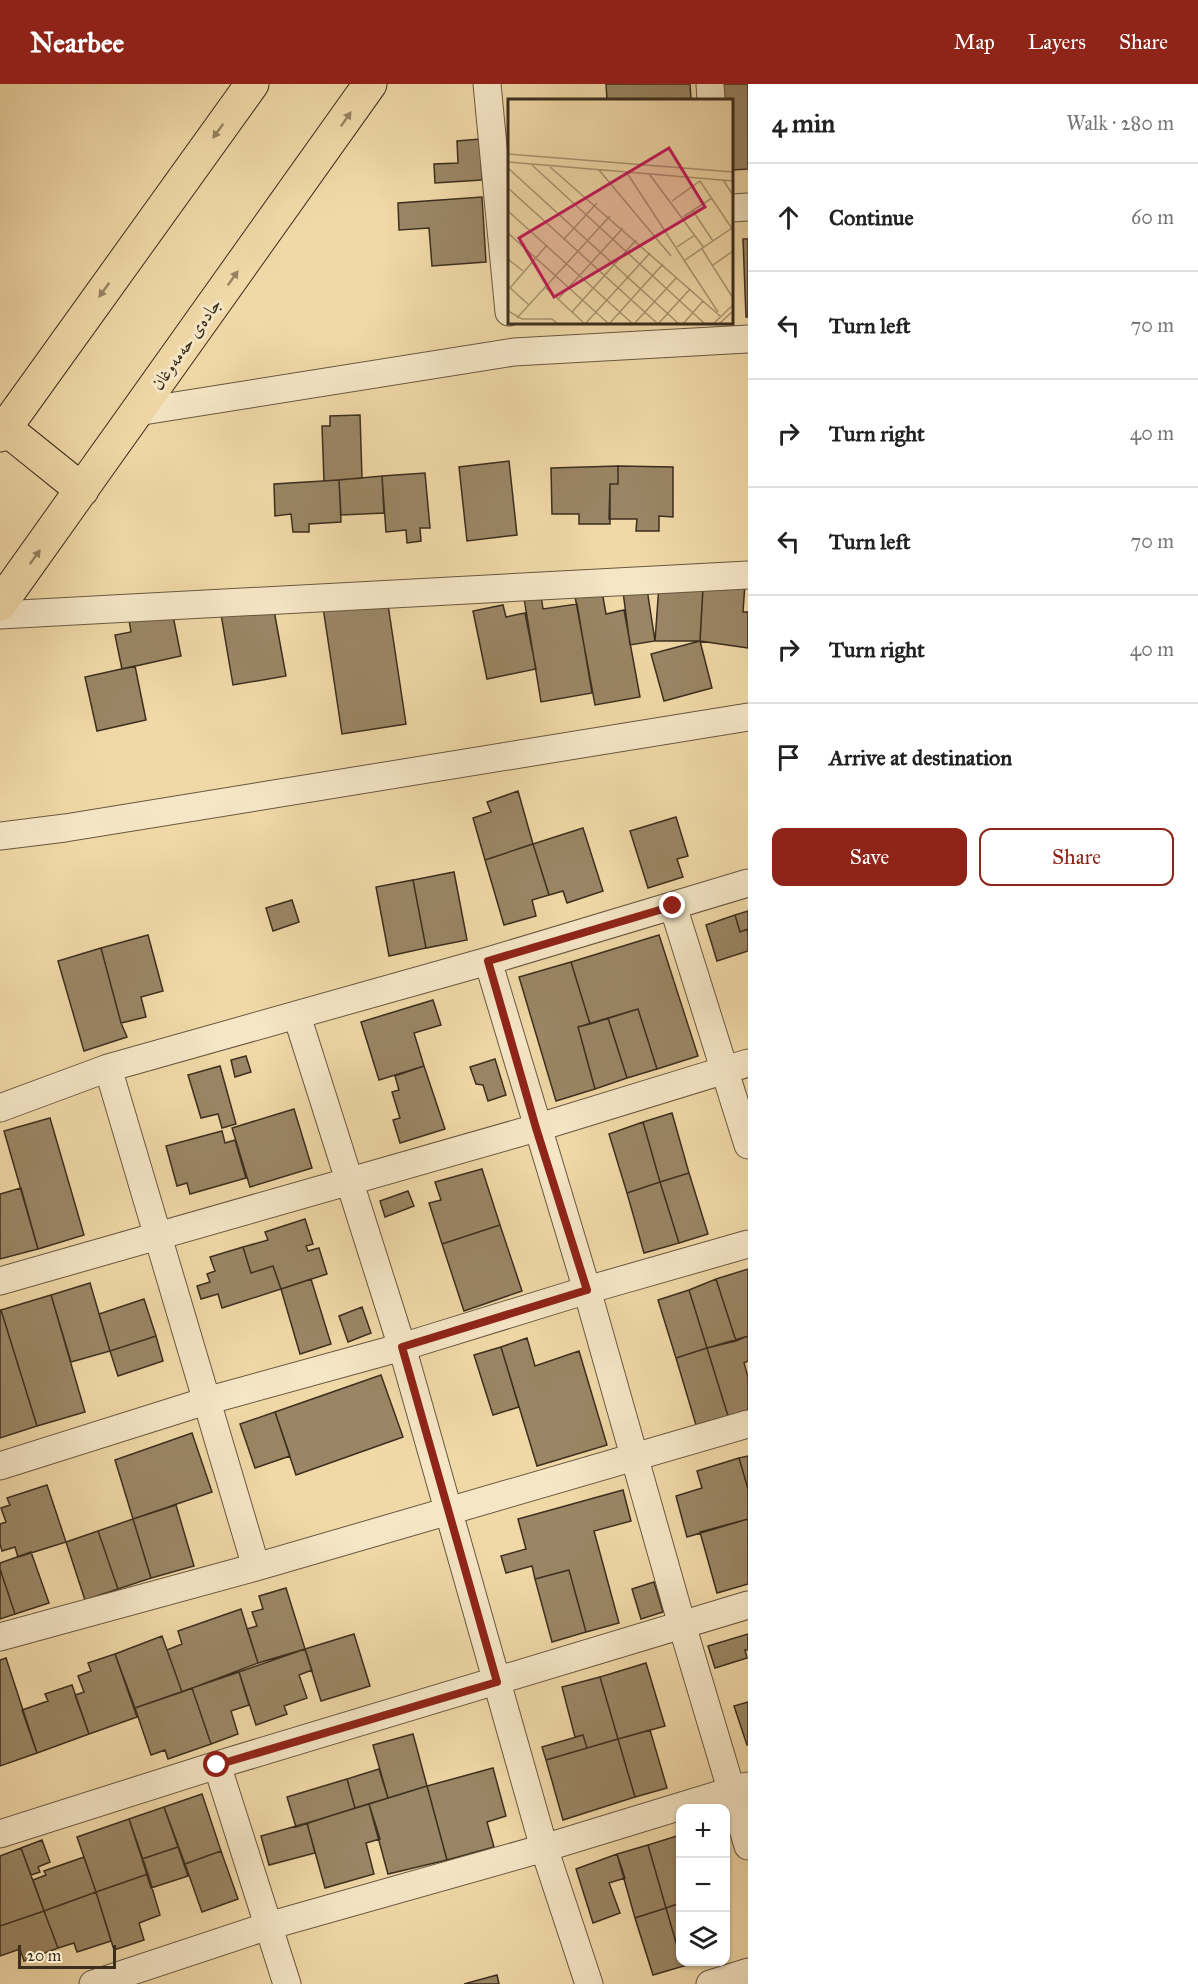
<!DOCTYPE html>
<meta charset="utf-8">
<style>
:root{--surface:#fff;--page:#f6f6f6;--text:#222;--muted:#767676;--line:#e0e0e0;--accent:#8f2418}
body{margin:0;font-family:"IM FELL Great Primer",Amiri,serif;background:var(--page);color:var(--text)}
.controls{position:absolute;right:18px;bottom:18px;display:grid;overflow:hidden;border-radius:12px;box-shadow:0 2px 4px #0004}
.controls button{width:54px;height:54px;display:grid;place-items:center;padding:0;border:0;border-bottom:2px solid var(--line);background:var(--surface);color:var(--text);font:30px sans-serif}
.scale{position:absolute;left:18px;bottom:15px;width:98px;box-sizing:border-box;padding-left:6px;border:3px solid #3c2e1e;border-top:0;font-size:16px;line-height:21px;white-space:nowrap;color:#3c2e1e;-webkit-text-stroke:4px #f5e6c6;paint-order:stroke}
.stop{position:absolute;width:18px;height:18px;margin:-14px;border:4px solid #8f2418;border-radius:50%;background:#fff}
.stop.end{background:#8f2418;border-color:#fff;box-shadow:0 2px 6px #0008}
.list{margin:0;padding:0;list-style:none}
h2{display:flex;justify-content:space-between;align-items:center;height:78px;margin:0;padding:0 24px;font-size:26px}
h2 small{font-size:20px;font-weight:400;color:var(--muted)}
.list li{display:grid;grid-template-columns:39px 1fr auto;gap:18px;align-items:center;box-sizing:border-box;height:108px;padding:0 24px;border-top:2px solid var(--line)}
.list b{display:block;font-size:22px;white-space:nowrap}
.list em{font-size:20px;font-style:normal;color:var(--muted)}
.actions{display:flex;gap:12px;padding:18px 24px}
.actions a{flex:1;padding:14px 0;border:2px solid var(--accent);border-radius:12px;text-align:center;font-size:21px;color:var(--accent)}
.actions .main{background:var(--accent);color:#fff}
.icon{flex:none;width:33px;height:33px;fill:none;stroke:currentColor;stroke-width:2;stroke-linecap:round;stroke-linejoin:round}
.map{position:relative;flex:none;width:748px;height:1900px;overflow:hidden}
header{display:flex;align-items:center;gap:36px;box-sizing:border-box;height:84px;padding:0 30px;background:var(--accent);color:#fff}
header strong{font-size:28px}
nav{display:flex;gap:33px;margin-inline-start:auto;font-size:21px}
main{display:flex}
aside{flex:1;background:var(--surface)}
.map>svg:first-child{display:block}
.building{fill:#9a8665;stroke:#3c2e1e;stroke-width:1.5}
.lines{fill:none;stroke-linecap:round;stroke-linejoin:round}
.minor-casing{stroke:#695840;stroke-width:29}
.primary-casing{stroke:#3c2e1e;stroke-width:35}
.minor{stroke:#f5e6c6;stroke-width:27}
.primary{stroke:#f0d8a7;stroke-width:33}
.oneway{fill:#968362}
.route{stroke:#8f2418;stroke-width:8}
.labels{text-anchor:middle;stroke-width:6;stroke-linejoin:round;paint-order:stroke}
.street-label{font-size:18px;fill:#3c2e1e;stroke:#f5e6c6}
.inset-road{fill:none;stroke:#a89470;stroke-width:1.5}
.view{fill:#c2185b;fill-opacity:0.15;stroke:#c2185b;stroke-width:3}
.inset-edge{fill:none;stroke:#3c2e1e;stroke-width:3}
</style>
<header>
<strong>Nearbee</strong>
<nav><a>Map</a><a>Layers</a><a>Share</a></nav>
</header>
<main>
<div class="map">
<svg width="748" height="1900" viewBox="0 0 748 1900">
<rect width="100%" height="100%" fill="#f0d8a7"/>
<filter id="stains"><feTurbulence type="fractalNoise" baseFrequency=".00333" numOctaves="4"/><feColorMatrix values="0 0 0 0 .2 0 0 0 0 .09 0 0 0 0 .02 0 0 0 .5 -.17"/></filter>
<radialGradient id="worn" r=".72"><stop offset=".6" stop-color="#630" stop-opacity="0"/><stop offset="1" stop-color="#630" stop-opacity=".3"/></radialGradient>
<path class="building" d="M606 0H690L691 16H607Z
M722 0H748V85L732 86V16H723Z
M480 55 482 96 435 99 434 80 458 79 457 57Z
M482 113 486 178 432 182 429 144 399 146 398 119Z
M743 155H748V233H746Z
M360 331 362 394 324 397 322 342H330V332Z
M509 377 517 451 467 457 459 383Z
M618 382V400H610V440H579V430H552L551 384Z
M618 382 673 383V433L659 432V447H636L637 435H609L610 400H618Z
M425 389 430 444H420L421 457 407 459 406 446 386 448 382 392Z
M382 392 384 429 341 431 339 396Z
M339 396 341 438 309 440V448H293L291 430 275 432 274 400Z
M745 500 743 528H748V564L700 557 703 504Z
M659 501 703 504 700 557H655Z
M601 502 606 530 624 526 640 613 595 621 574 507Z
M540 504 543 525 577 520 592 609 541 618 523 508Z
M647 505 655 557 630 561 623 508Z
M387 514 406 640 342 650 323 523Z
M273 521 286 592 233 601 221 530Z
M503 521 506 533 525 529 536 585 487 595 473 527Z
M172 527 181 572 122 585 115 551 131 548 129 536Z
M700 557 712 604 664 617 651 570Z
M135 582 146 636 97 647 85 593Z
M518 707 533 760 485 776 473 734 491 728 487 718Z
M676 733 688 772 677 775 683 793 648 804 630 747Z
M583 744 603 807 567 819 563 807 549 811 533 760Z
M533 760 549 811 532 816 536 832 504 841 485 776Z
M454 788 467 856 426 864 413 796Z
M413 796 426 864 389 872 376 803Z
M292 816 299 838 273 847 266 824Z
M748 827V845L740 848 735 831Z
M735 831 740 848 748 845V867L717 877 706 841Z
M148 851 163 907 141 913 146 933 121 939 101 864Z
M659 851 698 972 657 985 638 925 590 940 571 878Z
M101 864 121 939 127 953 84 967 58 877Z
M571 878 590 940 578 943 595 1005 556 1017 519 893Z
M433 916 441 941 414 949 424 982 379 996 361 938Z
M638 925 657 985 627 994 608 934Z
M608 934 627 994 595 1005 578 943Z
M246 972 251 988 235 993 231 976Z
M495 975 506 1011 488 1017 483 1001 476 1000 470 983Z
M220 982 236 1040 222 1044 218 1030 201 1034 188 991Z
M424 982 445 1045 400 1059 393 1036 400 1034 392 1008 399 1006 395 992Z
M294 1025 312 1084 250 1103 232 1044Z
M672 1029 689 1089 660 1098 643 1038Z
M50 1034 84 1151 38 1165 4 1047Z
M643 1038 660 1098 627 1109 609 1050Z
M222 1047 225 1059 235 1056 246 1094 190 1110 187 1099 177 1102 166 1062Z
M482 1085 500 1141 442 1160 429 1119 441 1116 435 1098Z
M689 1089 708 1150 679 1159 660 1098Z
M660 1098 679 1159 644 1169 627 1109Z
M21 1104 38 1165 0 1175V1110Z
M408 1107 414 1122 385 1133 380 1117Z
M305 1135 313 1160 306 1162 308 1167 319 1164 327 1190 281 1205 273 1182 251 1189 243 1163 268 1156 265 1148Z
M500 1141 522 1207 464 1227 442 1160Z
M243 1163 251 1189 273 1182 281 1205 222 1224 218 1210 201 1215 197 1202 210 1198 207 1190 215 1187 210 1173Z
M748 1185V1252L736 1257 716 1195Z
M311 1195 331 1260 300 1270 281 1205Z
M716 1195 736 1257 707 1264 689 1206Z
M90 1199 110 1267 71 1278 51 1211Z
M689 1206 707 1264 676 1274 658 1216Z
M51 1211 85 1328 37 1342 1 1226Z
M144 1215 156 1252 110 1267 99 1230Z
M362 1223 371 1249 348 1258 339 1232Z
M1 1226 37 1342 0 1354V1227Z
M156 1252 163 1277 118 1292 110 1267Z
M748 1252V1277L744 1279 748 1293V1326L728 1332 707 1264Z
M527 1254 535 1282 579 1267 607 1361 537 1382 501 1263Z
M501 1263 519 1323 493 1331 474 1271Z
M707 1264 728 1332 696 1341 676 1274Z
M381 1291 403 1353 296 1391 275 1328Z
M275 1328 290 1372 255 1384 240 1340Z
M192 1349 212 1408 133 1435 115 1376Z
M748 1372V1405L739 1374Z
M739 1374 748 1405V1435L687 1453 676 1412 702 1404 697 1387Z
M47 1401 66 1458 18 1473 15 1463 2 1467 0 1460V1440L6 1438 1 1424 10 1421 7 1414Z
M623 1406 631 1437 594 1447 619 1539 586 1548 569 1486 535 1495 532 1482 506 1489 501 1472 526 1465 518 1435Z
M176 1421 194 1482 151 1494 133 1435Z
M133 1435 151 1494 118 1505 98 1447Z
M748 1435V1500L717 1509 700 1448Z
M98 1447 118 1505 85 1516 66 1458Z
M31 1468 49 1519 15 1530 0 1485V1479Z
M0 1485 15 1530 0 1535Z
M569 1486 586 1548 552 1558 535 1495Z
M654 1498 663 1528 641 1535 632 1505Z
M286 1504 305 1565 258 1579 247 1545 257 1542 252 1528 263 1525 259 1512Z
M241 1525 258 1579 182 1608 167 1566 182 1560 178 1547Z
M354 1550 370 1602 321 1617 305 1565Z
M748 1550V1566H745L747 1574 715 1584 708 1562Z
M162 1552 182 1608 135 1624 115 1570Z
M305 1565 312 1586 299 1591 307 1614 284 1622 287 1630 256 1641 239 1588Z
M115 1570 137 1633 89 1650 75 1611 84 1608 78 1592 91 1587 88 1579Z
M6 1574 37 1669 0 1682V1576Z
M646 1579 665 1642 618 1655 600 1593Z
M239 1588 249 1621 231 1627 238 1650 211 1660 192 1604Z
M600 1593 618 1655 587 1664 583 1651 575 1653 562 1603Z
M72 1601 89 1650 37 1669 22 1626 48 1617 45 1610Z
M192 1604 211 1660 168 1675 165 1666 151 1671 135 1624Z
M748 1618V1661H747L734 1622Z
M650 1646 667 1704 635 1713 618 1655Z
M413 1650 427 1702 388 1714 373 1661Z
M583 1651 587 1664 546 1676 542 1663Z
M618 1655 635 1713 563 1736 546 1676Z
M493 1684 506 1732 487 1738 494 1763 447 1776 427 1702Z
M379 1685 388 1714 355 1724 347 1695Z
M347 1695 355 1724 296 1743 287 1713Z
M427 1702 447 1776 388 1790 369 1720Z
M202 1710 221 1767 185 1780 164 1723Z
M369 1720 380 1755 366 1759 374 1790 325 1804 307 1739Z
M164 1723 178 1763 142 1775 129 1735Z
M129 1735 148 1790 96 1808 77 1753Z
M307 1739 315 1769 269 1781 261 1752Z
M680 1751V1819L666 1824 648 1761Z
M42 1756 50 1778 38 1783 40 1788 31 1791 21 1764Z
M648 1761 666 1824 635 1834 617 1770Z
M178 1763 188 1792 151 1804 142 1775Z
M21 1764 44 1827 0 1842V1772Z
M221 1767 238 1815 202 1828 185 1780Z
M617 1770 625 1794 609 1799 620 1829 593 1839 576 1785Z
M84 1773 96 1808 44 1827 33 1796 46 1791 44 1787Z
M148 1790 160 1831 139 1839 144 1856 114 1866 96 1808Z
M96 1808 111 1857 77 1868 74 1859 58 1864 44 1827Z
M680 1819V1872L666 1824Z
M666 1824 680 1872V1878L684 1882 653 1891 635 1834Z
M44 1827 58 1864 24 1877 20 1865 0 1872V1842Z
M682 1878H698L684 1882Z
M497 1891 499 1900H464Z"/>
<g class="lines">
<g class="minor-casing">
<path id="minor" d="M487 0 509 228
M710 0 711 16
M732 124 748 123
M137 328 514 268 748 255
M0 531 748 491
M0 752 65 744 748 633
M673 822 748 1061
M488 877 587 1206 682 1541 748 1762
M297 932 402 1263 544 1764 589 1900
M108 984 256 1483
M0 1024 108 984 488 877 748 799
M0 1197 536 1044 748 979
M0 1382 206 1317 402 1263 587 1206 748 1160
M0 1553 256 1483 748 1340
M217 1681 287 1900
M0 1750 217 1681 748 1521
M93 1900 268 1842 544 1764 747 1702
M710 1900 748 1888"/>
</g>
<g class="primary-casing">
<path id="primary" d="M5 344 82 406
M0 351 252 0
M0 520 370 0"/>
</g>
<use href="#minor" class="minor"/>
<use href="#primary" class="primary"/>
</g>
<defs><path id="oneway-solid" d="M-6-.8H1V-3.2L6.5 0L1 3.2V.8H-6Z" transform="scale(1.5)"/></defs>
<g class="oneway">
<use href="#oneway-solid" transform="translate(346 35) rotate(-55)"/>
<use href="#oneway-solid" transform="translate(218 47) rotate(126)"/>
<use href="#oneway-solid" transform="translate(233 194) rotate(-55)"/>
<use href="#oneway-solid" transform="translate(104 206) rotate(126)"/>
<use href="#oneway-solid" transform="translate(35 473) rotate(-54)"/>
</g>
<g class="lines">
<path class="route" d="M217 1681 497 1598 402 1263 587 1206 536 1044 488 877 673 822"/>
</g>
<g class="labels">
<g class="street-label">
<text transform="translate(186 260) rotate(-55)" y="6">جادەی حەمەوغان</text>
</g>
</g>
<g transform="translate(508 15)">
<rect width="225" height="225" fill="#f0d8a7"/>
<path class="inset-road" d="M0 55 225 73M0 63 225 82M24 66 197 225M42 68 212 217M0 69 171 225M91 71 163 157M119 74 210 213M142 76 196 149M215 81 225 96M0 89 150 225M164 102 192 82 225 131M0 112 125 225M185 112 205 142M175 118 204 99M0 134 101 225M56 140 89 104M169 148 187 136M194 150 225 199M0 160 15 172M177 161 224 129M205 166 225 152M0 187 21 206M37 188 77 225 142 154M2 189 39 146M50 200 115 129M0 212 14 220H44L50 225M64 213 128 141M9 219 102 117M151 224 182 190M101 225 155 165M126 225 169 178M175 225 195 202M205 225 225 206M211 225 225 212"/>
<path class="view" d="M161 49 197 108 46 198 11 139Z"/>
<rect width="225" height="225" class="inset-edge"/>
</g>
<rect width="100%" height="100%" filter="url(#stains)"/>
<rect width="100%" height="100%" fill="url(#worn)"/>
</svg>
<div class="controls">
<button>+</button>
<button>−</button>
<button><svg class="icon" aria-label="layers" viewBox="0 0 24 24"><path d="M12 4l9 5-9 5-9-5zM3 14l9 5 9-5"/></svg></button>
</div>
<div class="scale">20 m</div>
<div class="stop" style="left:217px;top:1681px"></div>
<div class="stop end" style="left:673px;top:822px"></div>
</div>
<aside>
<h2>4 min<small>Walk · 280 m</small></h2>
<ul class="list">
<li><svg class="icon" aria-label="ahead" viewBox="0 0 24 24"><path d="M12 20V5M6 11l6-6 6 6"/></svg><div><b>Continue</b></div><em>60 m</em></li>
<li><svg class="icon" aria-label="left" viewBox="0 0 24 24"><path d="M17 20v-9H6M10 6l-5 5 5 5"/></svg><div><b>Turn left</b></div><em>70 m</em></li>
<li><svg class="icon" aria-label="right" viewBox="0 0 24 24"><path d="M7 20v-9h11M14 6l5 5-5 5"/></svg><div><b>Turn right</b></div><em>40 m</em></li>
<li><svg class="icon" aria-label="left" viewBox="0 0 24 24"><path d="M17 20v-9H6M10 6l-5 5 5 5"/></svg><div><b>Turn left</b></div><em>70 m</em></li>
<li><svg class="icon" aria-label="right" viewBox="0 0 24 24"><path d="M7 20v-9h11M14 6l5 5-5 5"/></svg><div><b>Turn right</b></div><em>40 m</em></li>
<li><svg class="icon" aria-label="arrive" viewBox="0 0 24 24"><path d="M6 21V4h12l-3 4 3 4H6"/></svg><div><b>Arrive at destination</b></div></li>
</ul>
<div class="actions"><a class="main">Save</a><a>Share</a></div>
</aside>
</main>
